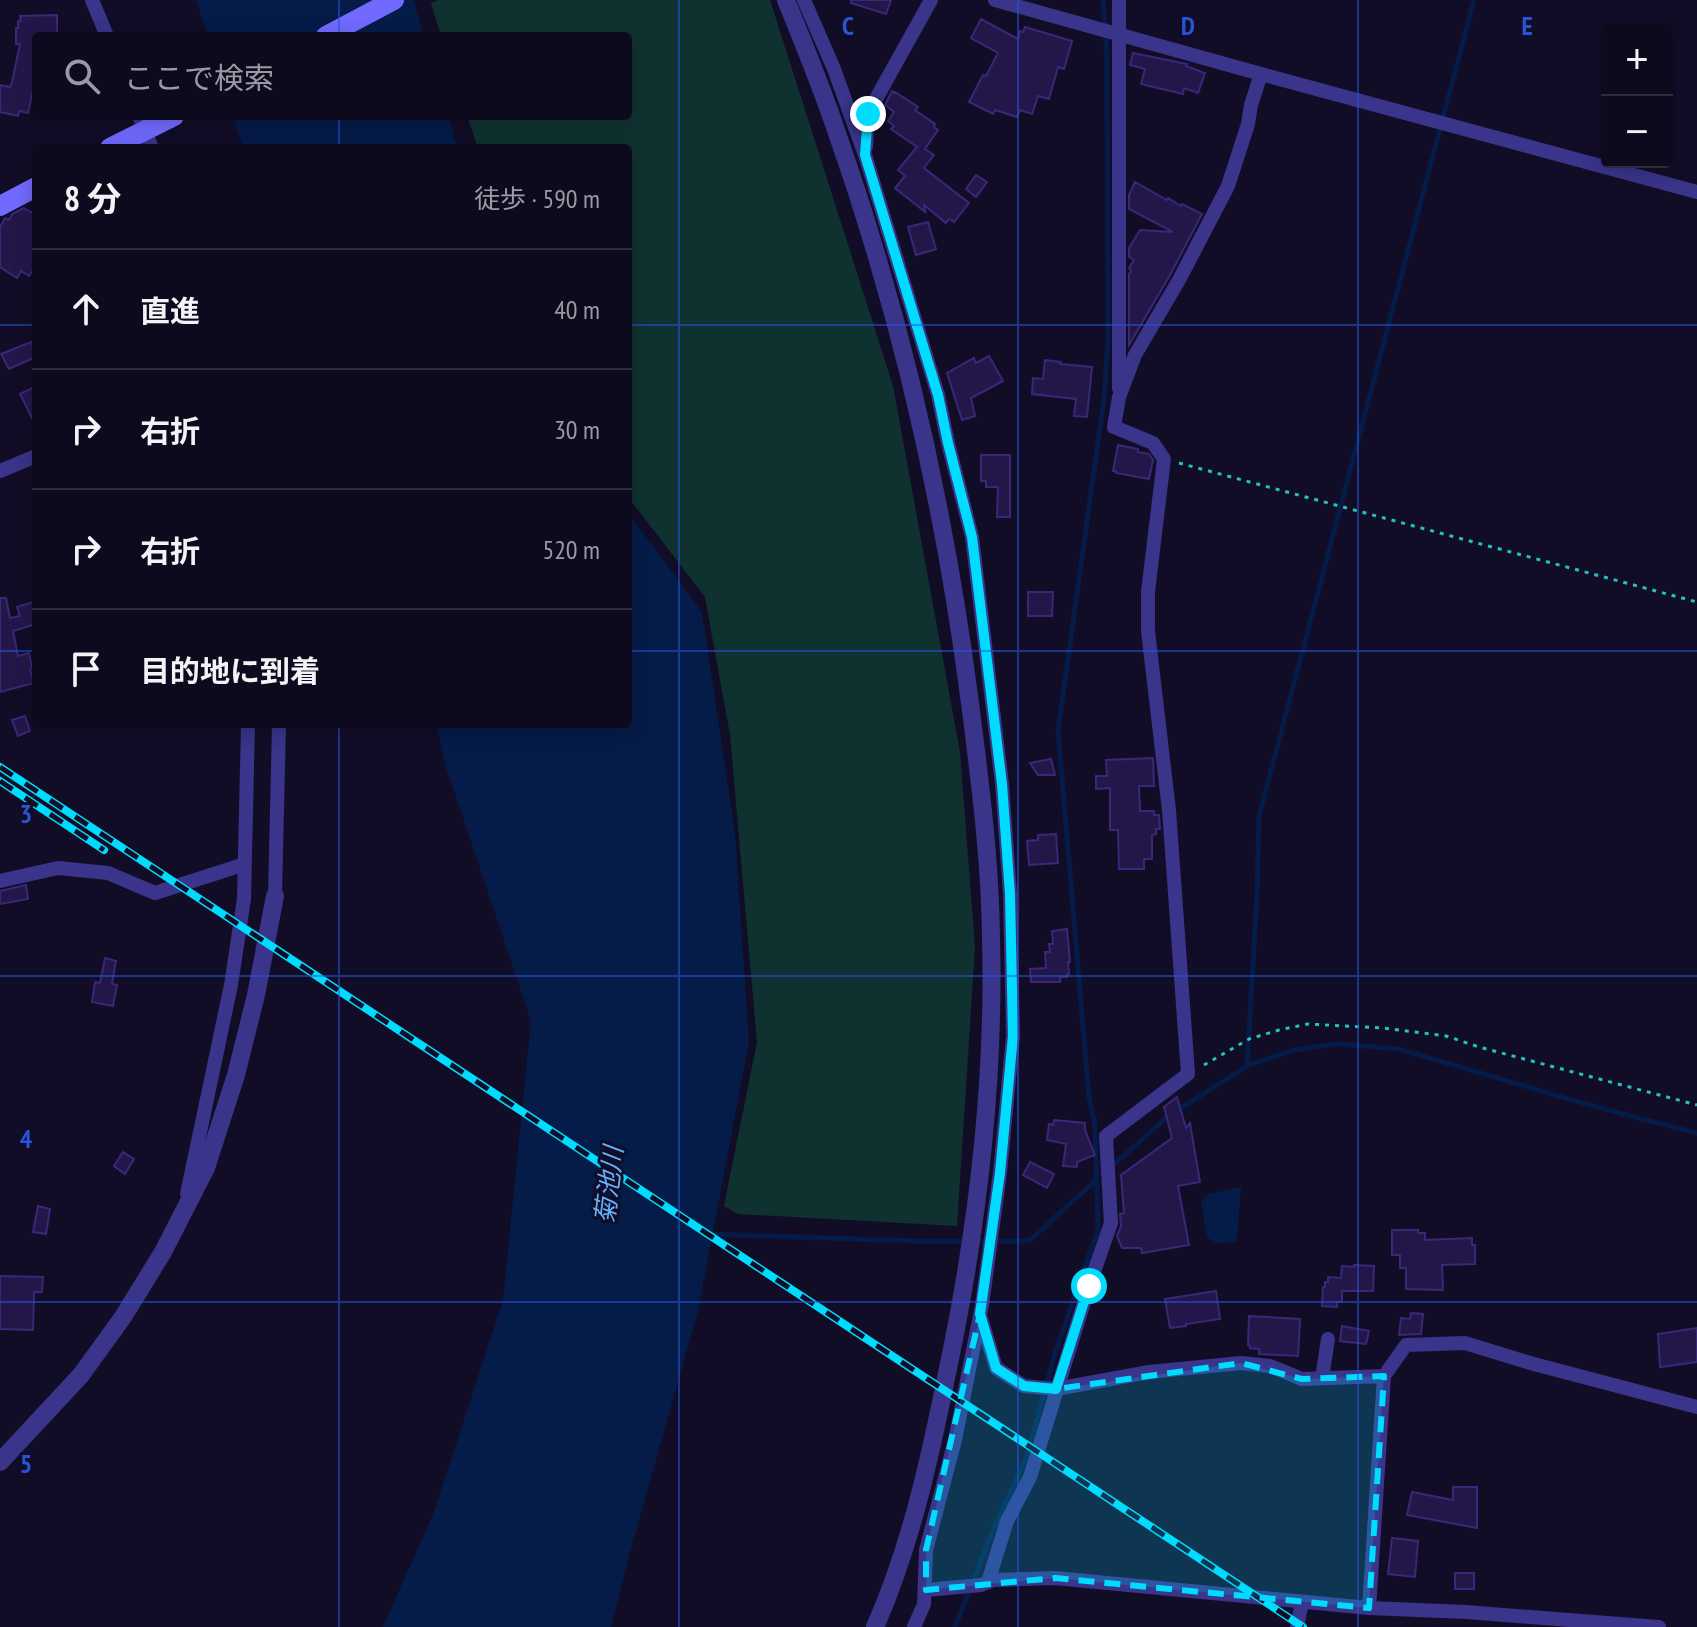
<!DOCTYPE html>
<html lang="ja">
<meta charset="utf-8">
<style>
:root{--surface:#0e0a1d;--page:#171326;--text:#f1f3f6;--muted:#9b9aa4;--line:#2e2b3b}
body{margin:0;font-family:"PT Sans Narrow","Noto Sans JP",sans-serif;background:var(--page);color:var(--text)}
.controls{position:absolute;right:24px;top:24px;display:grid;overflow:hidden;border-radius:8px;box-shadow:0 4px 20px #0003}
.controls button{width:72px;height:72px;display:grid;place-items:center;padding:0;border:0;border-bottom:2px solid var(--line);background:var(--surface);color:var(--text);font:40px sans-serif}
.stop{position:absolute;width:24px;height:24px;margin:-18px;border:6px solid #00dcfe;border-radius:50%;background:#fff}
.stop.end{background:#00dcfe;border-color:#fff;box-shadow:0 2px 8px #0008}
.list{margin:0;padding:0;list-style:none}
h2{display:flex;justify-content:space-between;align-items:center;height:104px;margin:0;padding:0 32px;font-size:34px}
h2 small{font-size:26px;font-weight:400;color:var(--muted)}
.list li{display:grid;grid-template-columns:52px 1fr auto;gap:24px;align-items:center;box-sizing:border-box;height:120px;padding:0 32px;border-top:2px solid var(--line)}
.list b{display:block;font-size:30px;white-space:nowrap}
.list em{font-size:26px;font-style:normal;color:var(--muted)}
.icon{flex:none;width:44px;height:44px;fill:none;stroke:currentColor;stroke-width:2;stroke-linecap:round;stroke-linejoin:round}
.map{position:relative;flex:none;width:1697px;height:1627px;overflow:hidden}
.search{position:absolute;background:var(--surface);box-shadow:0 4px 20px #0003;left:32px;top:32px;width:600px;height:88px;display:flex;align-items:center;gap:20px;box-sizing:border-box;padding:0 28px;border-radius:8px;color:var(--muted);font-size:30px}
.panel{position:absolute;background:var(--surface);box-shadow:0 4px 20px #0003;left:32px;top:144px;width:600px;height:584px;border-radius:8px}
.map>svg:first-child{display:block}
.green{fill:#0f3231}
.water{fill:#051b48}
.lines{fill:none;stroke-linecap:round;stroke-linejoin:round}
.stream{stroke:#051b48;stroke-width:5}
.building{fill:#23174a;stroke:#3a2778;stroke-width:2}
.path{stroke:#24c2be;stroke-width:3;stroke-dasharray:4 6;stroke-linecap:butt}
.minor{stroke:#3a348a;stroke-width:14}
.tertiary{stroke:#3a348a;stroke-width:18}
.secondary{stroke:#726aff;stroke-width:20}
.rail-casing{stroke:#00dcfe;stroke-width:8}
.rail{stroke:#120d27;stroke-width:5;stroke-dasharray:15;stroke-linecap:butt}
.route{stroke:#00dcfe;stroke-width:10}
.marked{fill:#00dcfe;fill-opacity:0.2;stroke:#00dcfe;stroke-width:6;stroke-dasharray:16 10;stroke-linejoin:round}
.grid{fill:none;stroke:#2655da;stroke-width:2;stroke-opacity:0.55}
.labels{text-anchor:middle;stroke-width:6;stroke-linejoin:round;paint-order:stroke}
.water-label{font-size:26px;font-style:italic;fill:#61b0ff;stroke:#120d27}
.grid-label{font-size:26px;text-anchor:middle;font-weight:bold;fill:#2655da;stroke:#120d27;stroke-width:6;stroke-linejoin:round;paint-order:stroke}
</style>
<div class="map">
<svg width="1697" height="1627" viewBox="0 0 1697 1627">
<rect width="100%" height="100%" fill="#120d27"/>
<path class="green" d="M438 0H770L893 386 960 752 975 947 957 1226 738 1214 724 1206 757 1042 730 735 705 597 628 497V148H478L467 116H628V36H441L431 3Z"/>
<path class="water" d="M196 0H414L424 36H208Z
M233 116H448L458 148H243Z
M628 513 702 612 735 833 749 1042 698 1311 634 1538 611 1627H383L434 1512 503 1300 531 1021 446 767 436 724H628Z
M1241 1187 1237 1241 1216 1244 1207 1237 1201 1202 1208 1194Z"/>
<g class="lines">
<path class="stream" d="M1247 1066 1257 895 1259 816 1474 0
M1111 1167 1167 1117 1247 1066 1293 1050 1338 1044 1399 1049 1589 1105 1697 1133
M708 1234 912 1241H965
M975 1241H1029L1095 1181
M955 1627 992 1533 1027 1456 1056 1350 1098 1230 1095 1124 1089 1097 1058 731 1104 399 1108 338 1107 57 1103 0"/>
</g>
<path class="building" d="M851 0H891L886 14 851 3Z
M57 15V36H36V75L28 113 19 111 18 116 0 112V85L10 87 12 82 20 44H16V28H18V21H21L20 16Z
M981 19 1018 39 1020 31 1023 32 1025 27 1072 41 1064 69 1058 67 1049 99 1038 96 1032 114 1020 110 1017 117 995 110 993 114 969 102 983 75 986 76 998 53 971 38Z
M1133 53 1187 64 1186 66 1205 73 1198 93 1184 88 1183 94 1141 84 1145 69 1130 65Z
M892 91 894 93 895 92 918 107 915 110 935 124 934 127 938 130 925 149 934 155 924 168 969 203 954 222 949 219 946 223 924 205 925 212 895 188 905 176 898 170 917 147 891 129 894 126 888 121 894 112 885 105Z
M976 175 987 182 976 197 966 189Z
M1135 182 1167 200 1168 198 1181 206 1182 204 1202 214 1170 275 1129 345V274L1131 271 1129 268 1134 260 1129 257V248L1140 230 1173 232 1129 209V195Z
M24 208 36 215V265L29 276 21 271 17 278 0 267V227L5 218 9 220 12 214Z
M928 222 936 249 916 255 908 227Z
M31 342 36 357 9 369 1 354Z
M989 356 1003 381 971 398 975 416 962 420 947 373 974 358 976 363Z
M1045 360 1061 362 1060 364 1092 367 1087 417 1074 416 1076 399 1032 394 1033 378 1043 379Z
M36 386V426L20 394Z
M1118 445 1138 449V452L1149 454 1153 460 1149 479 1116 473V471H1113Z
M981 455H1010V517H997L998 487H986V481H981Z
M1028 592H1053L1052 616H1028Z
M0 598H6L10 618 20 616 17 607 36 601V624L13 631 18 656 29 653 32 668 30 669 34 683 0 692Z
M25 716 30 731 18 736 12 720Z
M1153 758 1154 786H1139L1140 811H1154V815H1159L1160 829H1156V834L1152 835V859H1144V869H1119L1118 830H1110V788L1096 789V776H1107L1106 760Z
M1051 759 1055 775H1038L1030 763Z
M1056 834 1058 863 1029 865 1027 841 1038 840V835Z
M26 885 28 899 0 904V891Z
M1067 929 1070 962H1068L1069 974H1067V977H1060V982H1031L1030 969 1046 968 1045 952H1050L1049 944H1053L1052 931Z
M105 958 116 961 112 984 117 985 113 1006 92 1002 95 982 100 983Z
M1177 1097 1186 1128 1190 1123 1200 1182 1178 1186 1189 1245 1142 1253 1141 1248H1122L1117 1236 1121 1226 1120 1214 1124 1213 1121 1175 1172 1138 1164 1107Z
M1054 1120 1085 1123V1130L1095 1155 1077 1162V1167L1063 1166 1066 1144 1047 1140 1049 1124 1053 1125Z
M123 1152 134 1159 125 1174 114 1166Z
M1030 1162 1054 1174 1047 1188 1023 1175Z
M38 1206 50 1209 46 1234 33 1232Z
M1392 1230H1418V1233H1425V1240L1472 1238V1245H1475V1264L1442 1265 1443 1290 1406 1289V1268H1400V1255H1392Z
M1354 1265 1374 1266 1373 1291H1342V1302H1337V1307L1322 1306 1323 1287H1325V1282H1328V1277L1341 1278 1342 1266 1354 1267Z
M0 1276 43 1277 42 1292H34L33 1330 0 1329Z
M1216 1291 1220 1319 1186 1324V1326L1170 1328 1165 1299Z
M1411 1313 1423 1314 1421 1334 1399 1335 1401 1318 1410 1319Z
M1249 1316 1300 1319 1298 1356 1259 1354V1349L1250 1348V1346L1248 1345Z
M1342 1326 1369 1331 1366 1344 1340 1341Z
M1697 1328V1362L1660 1367 1658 1334Z
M1453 1487H1477V1528L1407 1515 1412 1492 1453 1500Z
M1392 1538 1418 1541 1415 1577 1388 1574Z
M1455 1573H1474V1589H1455Z"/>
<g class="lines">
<path class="path" d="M1179 463 1697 602
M1204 1065 1249 1039 1279 1030 1308 1024 1383 1028 1446 1036 1479 1047 1697 1105"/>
<path class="minor" d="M92 0 107 36
M804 0 834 69 865 155 938 395 948 443 972 537 1002 784 1010 894 1013 1036 1000 1173 982 1305 955 1440 926 1550 924 1604 914 1627
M995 0 1261 74 1697 192
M1119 0V388
M139 116 152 148
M866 147 868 114 874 107 877 97 931 0
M0 471 36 456
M0 881 58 868 108 873 155 893 245 864
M275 896 279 724
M187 1194 231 985 244 899 248 724
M981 1318 996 1368 1024 1386 1056 1389 1149 1372 1241 1363 1270 1366 1302 1379 1384 1376
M1322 1378 1328 1339
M988 1582 1007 1521 1030 1477 1089 1286 1111 1223 1106 1136 1188 1074 1169 810 1148 631V592L1164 459 1153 443 1114 427 1119 397 1135 355 1179 280 1228 186 1248 124 1251 105 1261 74
M926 1590 981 1585 993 1580 1055 1578 1369 1608 1466 1612 1659 1627
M1369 1608 1384 1376 1406 1345 1465 1343 1530 1363 1697 1407
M1297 1627 1302 1602"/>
<path class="tertiary" d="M786 0C804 44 822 88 837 133 902 318 945 509 970 703 980 781 990 859 991 937 995 1085 977 1233 946 1378 929 1462 910 1548 875 1627
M0 1462 81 1375 123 1317 163 1252 206 1168 236 1075 256 995 275 896"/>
<path class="secondary" d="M326 36 394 0
M110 148 174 116
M0 206 36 187"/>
<g class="rail-casing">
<path id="rail" d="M0 767 1303 1627
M0 781 104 850"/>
</g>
<use href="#rail" class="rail"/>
</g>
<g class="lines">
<path class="route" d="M868 114 865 155 938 395 948 443 972 537 1002 784 1010 894 1013 1036 1000 1173 980 1314 996 1368 1024 1386 1056 1389 1089 1286"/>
</g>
<path class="marked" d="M980 1314 996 1368 1024 1386 1056 1389 1241 1363 1302 1379 1384 1376 1369 1608 1055 1578 926 1590V1550Z"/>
<path class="grid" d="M339 0V36M679 0V1627M1018 0V1627M1358 0V1627M339 116V148M0 325H36M628 325H1697M0 651H36M628 651H1697M339 724V1627M0 976H1697M0 1302H1697"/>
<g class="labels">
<g class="water-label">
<text transform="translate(609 1185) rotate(-83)" y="9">菊池川</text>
</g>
</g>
<g class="grid-label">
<text x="848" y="35">C</text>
<text x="1188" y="35">D</text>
<text x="1527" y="35">E</text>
<text x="26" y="823">3</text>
<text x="26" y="1148">4</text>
<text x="26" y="1473">5</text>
</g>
</svg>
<div class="controls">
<button>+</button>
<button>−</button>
</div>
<div class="stop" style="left:1089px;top:1286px"></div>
<div class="stop end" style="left:868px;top:114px"></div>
<div class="search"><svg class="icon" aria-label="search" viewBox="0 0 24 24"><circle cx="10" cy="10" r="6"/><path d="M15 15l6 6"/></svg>ここで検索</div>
<section class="panel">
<h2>8 分<small>徒歩 · 590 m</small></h2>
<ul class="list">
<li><svg class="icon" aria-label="ahead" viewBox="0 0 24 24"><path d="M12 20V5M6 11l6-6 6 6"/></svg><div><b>直進</b></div><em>40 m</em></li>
<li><svg class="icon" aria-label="right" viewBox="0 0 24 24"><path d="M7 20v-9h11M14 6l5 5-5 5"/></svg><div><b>右折</b></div><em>30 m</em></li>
<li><svg class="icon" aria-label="right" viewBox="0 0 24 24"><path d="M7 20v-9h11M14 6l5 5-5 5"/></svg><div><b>右折</b></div><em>520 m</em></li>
<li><svg class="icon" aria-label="arrive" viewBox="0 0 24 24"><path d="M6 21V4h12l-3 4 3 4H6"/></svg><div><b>目的地に到着</b></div></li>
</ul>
</section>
</div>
